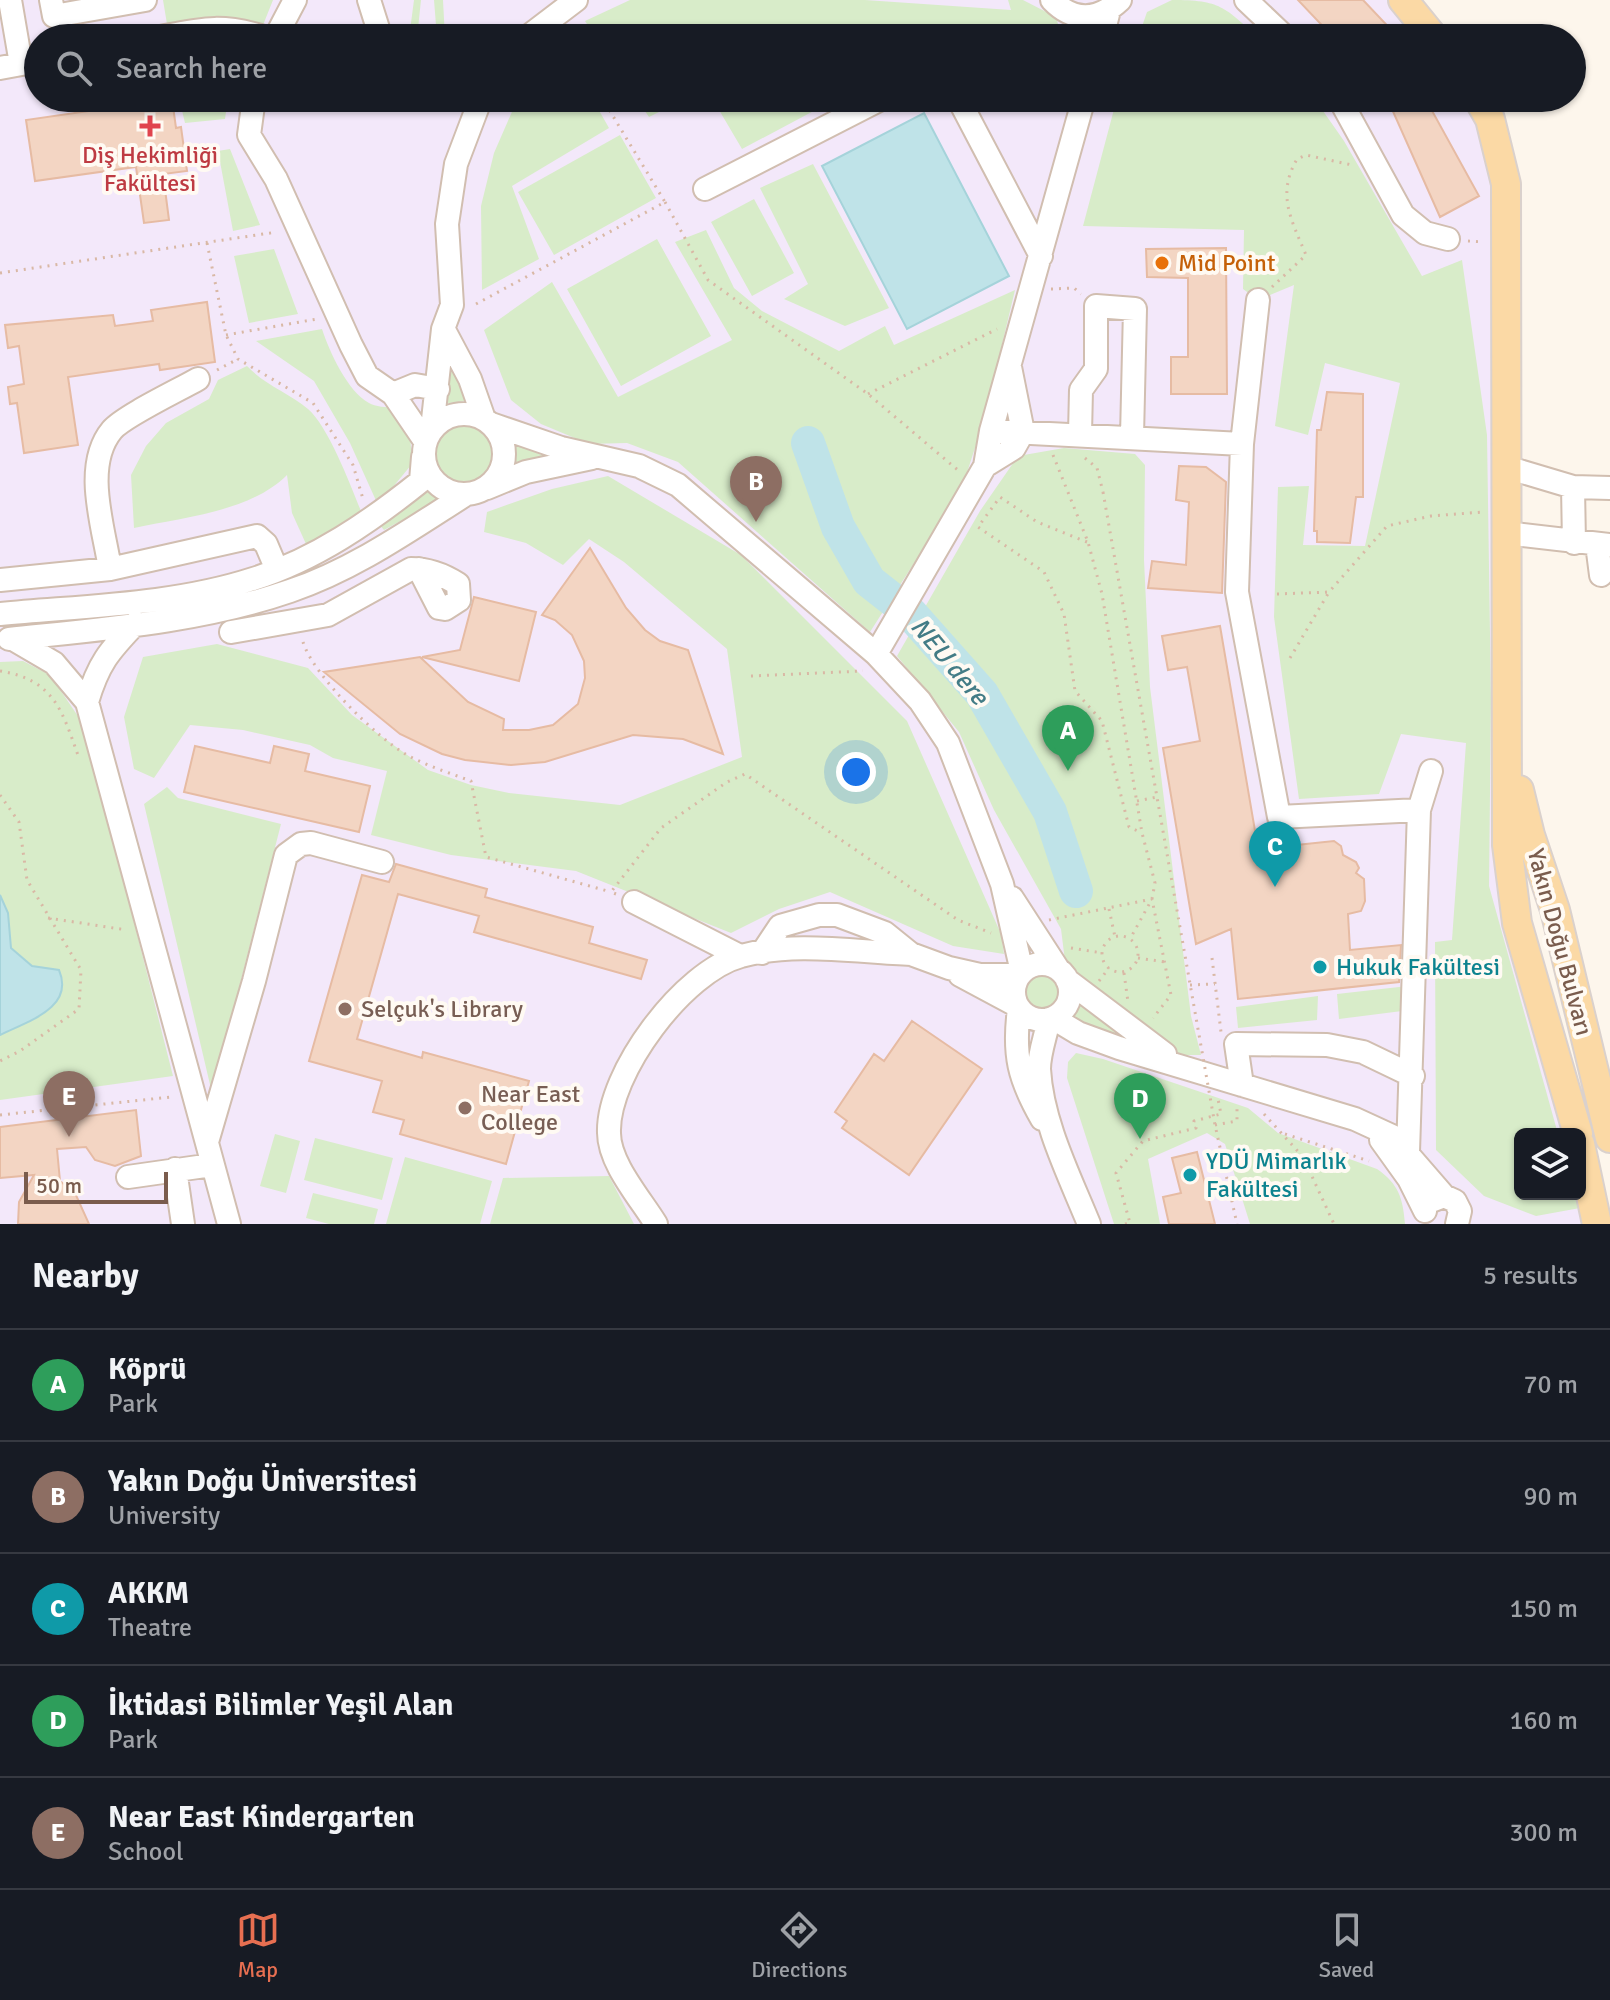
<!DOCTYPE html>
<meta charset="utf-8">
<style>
:root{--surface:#171b24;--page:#242831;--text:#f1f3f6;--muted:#9ea1a6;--line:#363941;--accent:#e76f51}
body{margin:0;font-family:Signika,sans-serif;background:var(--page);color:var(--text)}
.controls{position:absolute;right:24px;bottom:24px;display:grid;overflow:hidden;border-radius:12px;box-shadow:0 2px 6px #0004}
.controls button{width:72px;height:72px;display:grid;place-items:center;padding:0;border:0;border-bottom:2px solid var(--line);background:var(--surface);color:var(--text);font:40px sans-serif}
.scale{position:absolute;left:24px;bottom:20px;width:144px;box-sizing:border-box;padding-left:8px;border:4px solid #7a5c4d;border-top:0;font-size:22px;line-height:28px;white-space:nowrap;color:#7a5c4d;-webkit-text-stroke:6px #fffaf3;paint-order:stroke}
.you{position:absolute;left:856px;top:772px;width:28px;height:28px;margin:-20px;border:6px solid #fff;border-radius:50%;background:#1a73e8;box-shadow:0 0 0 12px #1a73e833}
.badge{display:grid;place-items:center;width:52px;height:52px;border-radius:50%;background:var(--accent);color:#fff;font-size:26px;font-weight:700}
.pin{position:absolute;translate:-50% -66px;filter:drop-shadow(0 2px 4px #0008)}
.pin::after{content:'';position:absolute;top:42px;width:28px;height:24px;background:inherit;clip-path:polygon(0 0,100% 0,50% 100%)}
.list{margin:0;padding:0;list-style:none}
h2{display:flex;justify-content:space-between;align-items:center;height:104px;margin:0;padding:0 32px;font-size:34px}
h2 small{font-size:26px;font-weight:400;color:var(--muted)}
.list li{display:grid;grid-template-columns:52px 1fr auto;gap:24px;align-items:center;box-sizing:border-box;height:112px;padding:0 32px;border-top:2px solid var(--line)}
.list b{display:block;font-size:30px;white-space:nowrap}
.list p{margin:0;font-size:26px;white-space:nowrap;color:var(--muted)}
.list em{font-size:26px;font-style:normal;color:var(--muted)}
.icon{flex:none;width:44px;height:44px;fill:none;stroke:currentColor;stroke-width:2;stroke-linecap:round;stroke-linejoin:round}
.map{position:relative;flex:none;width:1610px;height:1224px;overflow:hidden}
.search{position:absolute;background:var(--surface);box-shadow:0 2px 6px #0004;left:24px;right:24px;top:24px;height:88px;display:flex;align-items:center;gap:20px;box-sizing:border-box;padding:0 28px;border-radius:44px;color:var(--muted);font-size:30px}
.sheet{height:664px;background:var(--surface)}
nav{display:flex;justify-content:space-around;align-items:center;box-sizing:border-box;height:112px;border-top:2px solid var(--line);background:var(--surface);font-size:22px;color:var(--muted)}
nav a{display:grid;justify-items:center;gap:4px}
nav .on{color:var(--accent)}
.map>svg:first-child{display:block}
.education{fill:#f3e8fa}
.green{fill:#d8ecc9}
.water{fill:#bfe3e8;stroke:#a5d3da;stroke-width:2}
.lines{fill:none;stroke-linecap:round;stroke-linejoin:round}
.river{stroke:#bfe3e8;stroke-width:34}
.building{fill:#f3d5c3;stroke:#e6bba3;stroke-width:2}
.minor-casing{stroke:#d1beb0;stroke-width:26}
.major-casing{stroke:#dad1cd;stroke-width:32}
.path{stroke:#d9b8a5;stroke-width:3;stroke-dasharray:2 6;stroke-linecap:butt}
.minor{stroke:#fff;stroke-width:22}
.major{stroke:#fbd9a5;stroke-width:28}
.path-bridge{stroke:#d9b8a5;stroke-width:3;stroke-dasharray:2 6;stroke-linecap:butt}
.health-dot{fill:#e0444e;stroke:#fffaf3;stroke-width:3}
.food-dot{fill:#e8710a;stroke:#fffaf3;stroke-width:3}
.culture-dot{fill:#0f9aa8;stroke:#fffaf3;stroke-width:3}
.education-dot{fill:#8d6e63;stroke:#fffaf3;stroke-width:3}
.labels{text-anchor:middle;stroke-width:8;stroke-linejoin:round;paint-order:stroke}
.health-label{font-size:24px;fill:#be3a42;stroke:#fffaf3}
.food-label{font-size:24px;fill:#c56008;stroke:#fffaf3;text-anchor:start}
.street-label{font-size:24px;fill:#7a5c4d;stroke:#fffaf3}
.culture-label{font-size:24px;fill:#0d838f;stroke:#fffaf3;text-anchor:start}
.education-label{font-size:24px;fill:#785e54;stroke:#fffaf3;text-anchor:start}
.water-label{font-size:26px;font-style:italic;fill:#437c86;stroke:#fffaf3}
</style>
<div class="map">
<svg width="1610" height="1224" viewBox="0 0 1610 1224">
<rect width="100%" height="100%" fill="#fdf6ec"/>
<path class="education" d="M0 0H1402L1430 38H38V98H1474L1515 183 1509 861 1574 1134H1520V1194H1580L1597 1224H0Z"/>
<path class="green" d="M163 0H273L263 25 207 19 167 24Z
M414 0H421L417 38H409Z
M434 0H443L445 38H437Z
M630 0H865L1011 10 1008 0H1023L1056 17 1062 38H596L585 21Z
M1172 0C1221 0 1224 7 1259 38H1138L1147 12Z
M179 98H228L225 119 185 123Z
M518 98H592L609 128 512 186 539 259 482 290 481 206 494 153Z
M636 98H687L649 117Z
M712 98H838L742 149Z
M1117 98H1314L1344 141 1422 276 1462 260 1487 435 1491 700 1489 886 1558 1134H1520V1194H1576L1580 1208 1536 1216 1484 1196 1436 1150 1435 942 1452 940 1466 743 1401 734 1379 794 1299 799 1274 617 1278 487 1309 486 1303 545 1365 546 1400 383 1325 363 1308 435 1275 426 1294 285 1258 300 1243 289 1244 230 1083 226Z
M620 135 656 198 554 255 518 192Z
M230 149 260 225 233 231 218 151Z
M813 164 889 308 845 326 784 299 808 284 760 188Z
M754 199 794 273 752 296 711 222Z
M706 230 734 288 762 311 839 351 885 326 894 345 1015 290 984 420 962 488 870 632 678 462 627 443 589 444 541 424 511 400 484 330 552 282 618 397 732 340 675 242Z
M657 239 711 336 621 386 567 289Z
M274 249 298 314 249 323 234 256Z
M322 329C329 351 348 392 369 403 375 407 387 407 394 408L410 432 412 464 378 505 350 443 314 381 256 341Z
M450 362 465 401 442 404Z
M247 366C265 385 289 393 308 409 329 427 352 489 363 516L306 544 292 513 287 475C250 512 184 517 134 528L131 475 146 446 166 423 209 399 218 380Z
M436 454a29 29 0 1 1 58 0a29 29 0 1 1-58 0Z
M516 445 550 458 515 467Z
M1064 448 1135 454 1145 465 1144 560 1150 687 1191 1016 1201 1055H1176L1066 969 1061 929 994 810 959 732 897 656 980 511 1018 456Z
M608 476 741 555 907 721 1001 934 1004 954 953 946 830 892 779 909 731 933 576 871 451 855 371 835 387 771 333 758 310 745 243 730 190 725 154 778 134 769 124 717 143 657 217 644 308 668 352 715 428 770 471 785 509 793 620 805 742 757 727 649 624 562 589 539 563 565 526 543 484 532 487 512 552 489Z
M426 483 445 497 384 530 378 523Z
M23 661 50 675 84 725 173 1076 0 1100V662Z
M167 787 178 798 281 824 212 1093 144 804Z
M1023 991a18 18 0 1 1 36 0a18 18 0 1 1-36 0Z
M1408 986 1410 1010 1339 1019 1337 994Z
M1318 996 1317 1020 1238 1028 1236 1007Z
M1079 1004 1121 1034 1124 1039 1067 1021Z
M1076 1053 1103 1059 1248 1108 1278 1133 1377 1169C1399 1184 1403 1199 1405 1224H1250L1225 1144 1207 1133 1148 1159 1160 1224H1114L1067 1078 1068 1062Z
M275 1134 300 1141 286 1193 260 1186Z
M315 1138 393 1158 382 1200 304 1180Z
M405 1157 492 1181 480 1224H386Z
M609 1176 634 1224H490L503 1178Z
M313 1193 378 1209 374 1224H329L306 1218Z"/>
<path class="water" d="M924 113 1009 276 907 329 822 166Z
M0 895 8 913 11 948 32 966 59 970C75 1008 28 1021 0 1035Z"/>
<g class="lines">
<path class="river" d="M808 443 838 527 869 581 911 614 982 694 1050 812 1076 891"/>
</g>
<path class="building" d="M1298 0H1363L1399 38H1334Z
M1387 98H1425L1479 196 1440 217Z
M172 99 176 128 181 127 187 171 163 174 169 220 144 223 136 167 35 181 26 120Z
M1226 248 1227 394H1171V357H1188V278L1147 277 1146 249Z
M207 302 215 362 160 370 159 364 68 377 78 445 24 453 17 403 10 404 8 387 24 384 19 346 8 348 5 325 113 315 115 326 153 321 151 310Z
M1327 392 1363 394V497H1356L1350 543 1317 542V531H1314L1317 430H1321Z
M1179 466 1206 467 1226 482 1222 593 1148 588 1152 561 1186 565 1189 502 1176 500Z
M590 548 626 608 645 630 660 641 688 650 723 754 683 739 633 735 545 762 511 765 465 760 442 754 400 734 324 672 420 657 468 702 504 719 503 730H529L553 725 578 704 585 678 584 661 572 635 555 620 542 615Z
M474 597 536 612 519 681 422 657 460 650Z
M1220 626 1260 860 1287 846 1334 841 1341 846 1343 855 1356 862 1359 868 1356 873 1364 879 1365 901 1361 911 1348 914 1350 950 1401 945 1399 982 1238 999 1231 929 1196 944 1163 748 1200 741 1187 667 1168 670 1162 636Z
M195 746 270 763 274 746 309 754 305 771 370 786 359 832 184 792Z
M396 864 487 889 485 897 593 927 589 943 647 960 641 979 474 932 479 916 398 894 357 1039 422 1058 423 1052 529 1081 506 1164 400 1134 404 1120 373 1112 382 1081 309 1061 362 875 389 882Z
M912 1021 982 1069 909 1175 842 1128 847 1121 835 1112 874 1054 884 1061Z
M136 1110 141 1156 115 1166 95 1160 86 1147 57 1149 60 1181 75 1193 89 1224H18L19 1202 34 1175 0 1178V1127Z
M1197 1152 1215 1224H1169L1163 1197 1181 1193 1172 1158Z"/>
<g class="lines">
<g class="minor-casing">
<path id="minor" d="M10 0 21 64
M51 0 54 16 145 0
M369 0 381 38
M1052 0C1073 22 1098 21 1120 0
M1246 0 1286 38
M155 38C201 29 221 23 267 38
M275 38 295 0
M526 38 576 0
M1102 38 1109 10
M0 68 38 61
M254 98 249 135 276 179 351 345 367 376 393 394 425 441
M958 98 1041 256
M1339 98 1403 215 1425 233 1448 239
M705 189 883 98
M1258 300 1242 444 1237 592 1279 817 1419 810
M444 330 470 379 484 419
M393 394 415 385 438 389
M424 454a40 40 0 1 1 80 0a40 40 0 1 1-80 0Z
M491 424 561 448 639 466 678 485 876 654 920 701 948 743 1002 884 1022 972
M432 429 443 329 452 305 447 224 456 164 481 98
M991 431 1242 444
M1080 434 1081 390 1096 369V306L1135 309 1132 436
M985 466 1014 448 1023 432 1010 367
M1506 467 1573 487 1610 488
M1573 487 1574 543
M487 488 526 472 592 458
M1506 533 1610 545
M1597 544 1601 575
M110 569C104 528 82 466 112 430 124 416 179 390 198 379
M0 580 110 569 257 536 266 544 277 570
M0 614C83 606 173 605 253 579 315 560 371 521 421 481L423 457
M231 632 328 615 411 569C428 569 444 575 458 584L459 600 445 609 439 608 419 569
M9 639C103 629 200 622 290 591 353 570 410 530 465 495
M13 639 54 663 87 702 229 1224
M876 654 985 466 991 431 1084 98
M87 702C98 664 109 651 136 623
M1012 898 1058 969
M634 902 740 956
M762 953 780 926 819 915H837L885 933 911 954 949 968 980 975H1019
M1014 992a28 28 0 1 1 56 0a28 28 0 1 1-56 0Z
M960 975 1016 1005
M1067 980 1165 1054
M1019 1009C1013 1055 1019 1079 1042 1119
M1053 1018 1078 1033 1119 1048 1355 1119 1392 1136 1444 1196
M1049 1019C1046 1035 1039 1053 1039 1069 1042 1122 1069 1175 1089 1224
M1242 1085 1236 1044 1327 1045 1363 1052 1413 1076
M1381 1140 1409 1179 1425 1211
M207 1142 254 981 286 855 301 844 311 843 382 862
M1408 1152 1419 810 1431 771
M175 1169 183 1224
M128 1177 212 1165
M1431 1201 1444 1196 1455 1201 1460 1211 1457 1224
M656 1224C640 1198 609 1163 609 1133 607 1073 684 971 741 956 793 941 856 952 911 954"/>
</g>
<g class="major-casing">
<path id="major" d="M1403 0 1434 38
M1478 98 1490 119 1506 184 1507 845 1517 923 1578 1134
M1519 790 1530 835 1555 910 1610 1138
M1580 1144 1597 1224"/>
</g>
<path class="path" d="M665 202 708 280 868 394 959 471
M1468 241 1484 242
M207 243 226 335 238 359 313 403 353 465 363 499
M0 273 277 232
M1272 287 1306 255C1292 221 1276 195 1297 159L1306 155 1352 165
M1051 289 1074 288 1081 294
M476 304 665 202 602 98
M226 335 317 319
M217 370 238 359
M868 394 997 329
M1053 455 1088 542 1102 594 1142 833 1155 883 1152 899 1130 939
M1085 458 1097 468 1103 492
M1087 542 1037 522 1000 497 978 527 1044 572 1064 614 1075 691 1102 721 1129 827 1142 833
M1277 594 1329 592 1387 526 1431 516 1483 512
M303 642C313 675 377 738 407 755 427 766 450 773 471 781L486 857 611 892
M1290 658 1329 592
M0 671C55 680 62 711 79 758
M751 676 863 671
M0 795 19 822 27 880 81 970 79 1009 20 1051 0 1061
M1137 801 1157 797
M616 894 611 892 661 828 727 782 745 774 958 920 991 933
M1109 909 1115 937
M48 918 127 930
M1049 920 1152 899 1171 995 1153 1018
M1102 954a18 18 0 1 1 36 0a18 18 0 1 1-36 0Z
M1071 948 1102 953
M1138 958 1165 962
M1212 958 1221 1032
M1124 973 1128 1002
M1099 981 1109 968
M1190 985 1215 984
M1264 1114 1303 1157 1334 1224
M0 1115 171 1097
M1215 1125 1237 1121V1104
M1285 1134 1369 1161
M1125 1224 1130 1223 1116 1173 1143 1141 1196 1128 1194 1121 1221 1114 1218 1099"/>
<use href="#minor" class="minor"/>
<use href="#major" class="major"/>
<path class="path-bridge" d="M1103 492 1215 1125 1237 1224"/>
</g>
<path class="health-dot" d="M146 114h8v8h8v8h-8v8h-8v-8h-8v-8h8z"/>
<circle class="food-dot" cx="1162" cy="263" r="8"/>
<g class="culture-dot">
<circle cx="1320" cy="967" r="8"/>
<circle cx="1190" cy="1175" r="8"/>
</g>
<g class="education-dot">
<circle cx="345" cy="1009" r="8"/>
<circle cx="465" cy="1108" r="8"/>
</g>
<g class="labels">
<g class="health-label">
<text x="150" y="163">Diş Hekimliği<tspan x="150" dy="28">Fakültesi</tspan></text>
</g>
<g class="food-label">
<text x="1178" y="271">Mid Point</text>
</g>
<g class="street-label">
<text transform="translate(1560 942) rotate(75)" y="8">Yakın Doğu Bulvarı</text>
</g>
<g class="culture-label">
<text x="1336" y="975">Hukuk Fakültesi</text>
<text x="1206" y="1169">YDÜ Mimarlık<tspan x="1206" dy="28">Fakültesi</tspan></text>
</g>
<g class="education-label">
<text x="361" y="1017">Selçuk's Library</text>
<text x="481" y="1102">Near East<tspan x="481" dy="28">College</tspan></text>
</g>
<g class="water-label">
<text transform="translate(950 661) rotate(50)" y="9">NEU dere</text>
</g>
</g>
</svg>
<div class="controls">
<button><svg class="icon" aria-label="layers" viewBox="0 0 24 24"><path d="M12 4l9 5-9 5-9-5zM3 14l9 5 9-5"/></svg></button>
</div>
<div class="scale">50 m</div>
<div class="you"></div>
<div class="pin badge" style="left:1068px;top:771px;background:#2e9e5b">A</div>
<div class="pin badge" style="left:756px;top:522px;background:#8d6e63">B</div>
<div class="pin badge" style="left:1275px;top:887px;background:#0f9aa8">C</div>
<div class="pin badge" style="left:1140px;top:1139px;background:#2e9e5b">D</div>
<div class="pin badge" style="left:69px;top:1137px;background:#8d6e63">E</div>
<div class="search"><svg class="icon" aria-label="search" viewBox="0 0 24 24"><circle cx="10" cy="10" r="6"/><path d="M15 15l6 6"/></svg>Search here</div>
</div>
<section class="sheet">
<h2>Nearby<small>5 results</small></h2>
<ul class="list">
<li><span class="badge" style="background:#2e9e5b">A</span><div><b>Köprü</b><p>Park</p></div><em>70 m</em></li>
<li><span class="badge" style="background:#8d6e63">B</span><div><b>Yakın Doğu Üniversitesi</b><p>University</p></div><em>90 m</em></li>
<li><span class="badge" style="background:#0f9aa8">C</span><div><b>AKKM</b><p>Theatre</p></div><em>150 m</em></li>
<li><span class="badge" style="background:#2e9e5b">D</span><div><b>İktidasi Bilimler Yeşil Alan</b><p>Park</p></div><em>160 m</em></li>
<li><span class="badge" style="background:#8d6e63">E</span><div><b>Near East Kindergarten</b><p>School</p></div><em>300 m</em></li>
</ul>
</section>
<nav>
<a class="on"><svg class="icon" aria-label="map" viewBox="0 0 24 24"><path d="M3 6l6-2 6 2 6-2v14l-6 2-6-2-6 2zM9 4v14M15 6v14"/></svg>Map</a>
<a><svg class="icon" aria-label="directions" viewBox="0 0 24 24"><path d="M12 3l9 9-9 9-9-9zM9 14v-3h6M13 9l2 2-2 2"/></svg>Directions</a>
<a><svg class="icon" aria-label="saved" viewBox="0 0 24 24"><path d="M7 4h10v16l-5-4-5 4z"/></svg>Saved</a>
</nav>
